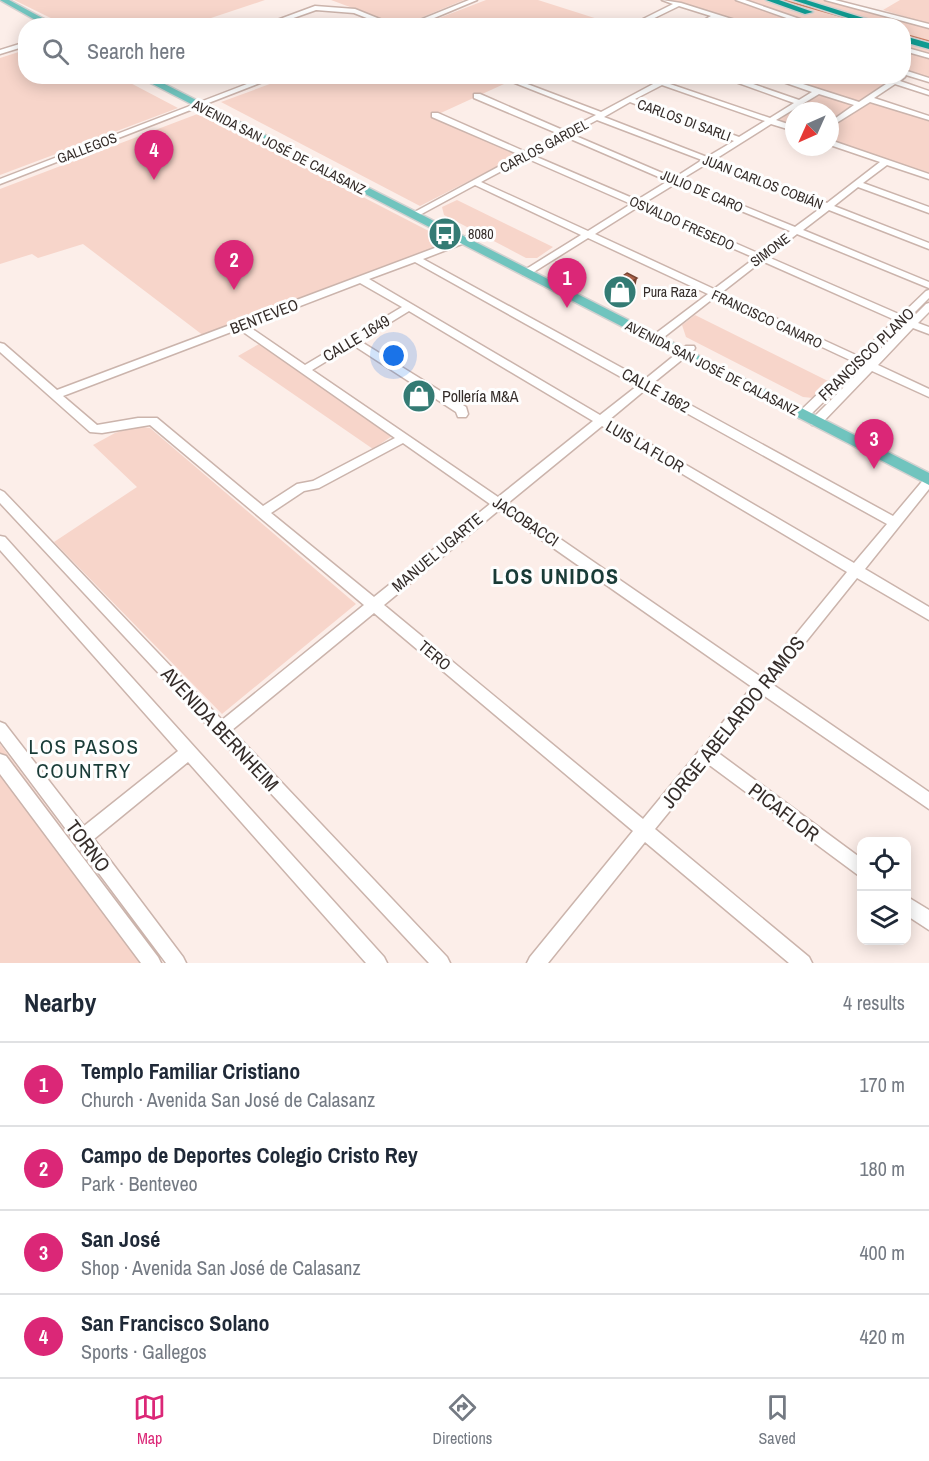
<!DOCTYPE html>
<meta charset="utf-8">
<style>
:root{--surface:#fff;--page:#f6f6f7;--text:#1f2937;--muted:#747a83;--line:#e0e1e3;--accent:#db2777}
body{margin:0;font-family:"Archivo Narrow",sans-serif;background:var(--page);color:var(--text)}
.controls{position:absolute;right:18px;bottom:18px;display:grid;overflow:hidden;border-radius:12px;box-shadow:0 3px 15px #0003}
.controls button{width:54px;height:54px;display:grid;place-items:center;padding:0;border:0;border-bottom:2px solid var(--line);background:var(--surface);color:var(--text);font:30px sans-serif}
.compass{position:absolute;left:785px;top:102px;width:54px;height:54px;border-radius:50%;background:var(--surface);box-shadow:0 3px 15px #0003;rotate:225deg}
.you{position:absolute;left:394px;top:356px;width:21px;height:21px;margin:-15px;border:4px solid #fff;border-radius:50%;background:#1a73e8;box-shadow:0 0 0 9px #1a73e833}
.badge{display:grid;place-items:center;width:39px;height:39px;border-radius:50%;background:var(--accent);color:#fff;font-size:20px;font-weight:700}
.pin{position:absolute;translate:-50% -50px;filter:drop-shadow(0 2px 3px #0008)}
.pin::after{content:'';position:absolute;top:32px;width:21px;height:18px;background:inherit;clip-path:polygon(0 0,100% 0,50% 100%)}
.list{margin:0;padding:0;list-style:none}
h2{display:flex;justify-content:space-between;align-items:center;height:78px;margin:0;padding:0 24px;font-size:26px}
h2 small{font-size:20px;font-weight:400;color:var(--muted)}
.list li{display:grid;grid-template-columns:39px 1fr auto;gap:18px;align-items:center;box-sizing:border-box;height:84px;padding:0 24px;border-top:2px solid var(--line)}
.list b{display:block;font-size:22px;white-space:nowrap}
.list p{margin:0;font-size:20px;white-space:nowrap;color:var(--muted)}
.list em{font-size:20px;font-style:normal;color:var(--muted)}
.icon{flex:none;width:33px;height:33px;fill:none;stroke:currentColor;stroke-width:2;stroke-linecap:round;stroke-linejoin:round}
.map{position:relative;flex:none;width:929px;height:963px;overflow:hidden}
.search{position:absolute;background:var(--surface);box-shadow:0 3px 15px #0003;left:18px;right:18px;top:18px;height:66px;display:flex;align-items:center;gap:15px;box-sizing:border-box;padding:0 21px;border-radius:24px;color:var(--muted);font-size:22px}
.sheet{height:414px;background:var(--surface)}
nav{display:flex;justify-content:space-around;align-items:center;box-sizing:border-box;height:84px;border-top:2px solid var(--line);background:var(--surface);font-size:16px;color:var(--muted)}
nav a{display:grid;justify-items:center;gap:3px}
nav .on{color:var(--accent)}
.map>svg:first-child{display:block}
.green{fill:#f7d5ca}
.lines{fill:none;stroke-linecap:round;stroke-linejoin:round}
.stream{stroke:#ca7e64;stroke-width:1.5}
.minor-casing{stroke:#cbb4ac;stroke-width:3}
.major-casing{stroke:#d3d1d0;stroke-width:3}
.highway-casing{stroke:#d3d1d0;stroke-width:3}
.minor{fill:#fff;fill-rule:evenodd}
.major{fill:#70c4be;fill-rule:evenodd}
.highway{fill:#109c92;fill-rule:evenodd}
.wall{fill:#93533f}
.shaded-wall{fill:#784433}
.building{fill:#ab6149;stroke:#784433;stroke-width:1.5}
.labels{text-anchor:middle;stroke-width:6;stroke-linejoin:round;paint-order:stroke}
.far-street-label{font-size:14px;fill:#352d2a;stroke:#fefefe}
.far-poi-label{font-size:14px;fill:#352d2a;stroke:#fefefe;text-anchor:start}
.street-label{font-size:16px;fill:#352d2a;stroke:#fefefe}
.poi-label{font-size:16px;fill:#352d2a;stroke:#fefefe;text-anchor:start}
.near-street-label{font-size:20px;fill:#352d2a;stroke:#fefefe}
.near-neighbourhood-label{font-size:21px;letter-spacing:1.5px;fill:#193b37;stroke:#fefefe}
.district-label{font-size:22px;font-weight:bold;letter-spacing:1.5px;fill:#193b37;stroke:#fefefe}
</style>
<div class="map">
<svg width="929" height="963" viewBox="0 0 929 963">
<rect width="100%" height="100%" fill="#fceee9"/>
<path class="green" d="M14 0H265L187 26 65 25Z
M331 0H464L401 26Z
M486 0H538L604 21 594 26 421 25Z
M665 0H828L929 26V80L904 72V26L751 25Z
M900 0H929V24L883 10Z
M25 50 26 76 119 77 178 108 0 175V58Z
M349 76 519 77 432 117 520 155 420 206 221 102 289 77Z
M776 77H899L860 102Z
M818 94 855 105 830 122V111H794V128L776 120Z
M874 102 929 119V174L830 140V128L868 103Z
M200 113 450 242 204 336 83 244 38 258 32 254 0 264V189Z
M457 200 553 247 537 258H526L444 215 442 207Z
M695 315 830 382 813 398 803 397 686 337 682 325Z
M259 344 392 436 373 449 238 356Z
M136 426 150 428 356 604 222 714 54 542 137 487 93 445 115 433Z
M0 744 163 963H0Z"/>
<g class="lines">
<path class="stream" d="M783 0 868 24
M904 34 929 41"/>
<g class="minor-casing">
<path id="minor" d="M469 0H477L415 26H405Z
M662 0 681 3 754 26H743L717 18 702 26H693L711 16 679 6 638 26H629L673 4Z
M736 0H745L820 26H809Z
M825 0H835L929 24V28Z
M315 6 355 9 397 26H387L354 13 316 10 271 26H261Z
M26 42V46L0 54V50Z
M904 47 929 54V58L904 51Z
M904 70 929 78V82L906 75 905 77 900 81 929 91V95L895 84 874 98 929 116V120L870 102 830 127V122L854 105 819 94 776 120 794 126V131L771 124 714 160 827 203 880 162 830 145V140L929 174V179L887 165 863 183 929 207V213L858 187 834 206 929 243V249L829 210 803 230 929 282V288L797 234 768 257 901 315 926 291 929 290V298L909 318 911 319 926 304 929 303V312L918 323 929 327V334L913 328 878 365 929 389V397L872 371 820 425H812L810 422 812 419 864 367 861 365 807 418H799L797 415 799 412 852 361 715 297 659 341H651V337L708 294 588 238 529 275H523V271L581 235 475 185 416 217 409 215 520 155 432 117V113H438L526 152 559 134 474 98V94H480L565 131 596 115 510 81V79H514L601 112 655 83 638 76H649L660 80 668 76H677L667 83 770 118 794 103 719 76H730L799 100 812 92 766 76H778L859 102 898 76H904ZM662 85 765 121 739 137 635 99ZM630 102 734 141 707 157 604 117ZM597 120 702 160 674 178 571 134ZM566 137 668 181 637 200 532 155ZM526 158 631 204 588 231 481 182ZM708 163 822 207 795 227 680 180ZM675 184 790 231 760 254 644 203ZM638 207 755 258 714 289 595 234ZM762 261 895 320 858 356 721 293ZM903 323 905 324 869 361 866 360Z
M268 76H278L0 184V179Z
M472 234 475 235V239L423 259 644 380 686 346H694L695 348 694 350 652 384 893 516 925 478 929 477V489L865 569 929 607V620L857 578 772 684 929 792V809L763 695 717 752 862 859V878L708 764 655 829 809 957 812 963H789L645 842 548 963H527L530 957 633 831 374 613 232 730 447 957 450 963H429L0 503V490L4 492 222 720 364 605 150 425 102 433 90 432 0 352V343L4 344 57 390ZM415 262 637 386 600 415 369 279ZM360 283 402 307 305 365 248 326ZM409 311 593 421 498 497 312 370 353 345 456 412 458 417H466L468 414 466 407 360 341ZM239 329 395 438 313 481 297 484 263 506 157 418H138L97 425 63 396ZM645 390 887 524 854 563 609 420ZM602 426 847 572 761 677 508 503ZM403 443 490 504 374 597 271 513 304 491 319 488ZM499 510 752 687 643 819 384 605Z
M0 536 5 537 384 957 387 963H366L188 762 94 839 183 957 186 963H166L0 741V722L5 724 84 826 178 751 0 550Z
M0 754 6 756 158 957 161 963H141L0 774Z
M906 896 929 910V930L906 915Z"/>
</g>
<g class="major-casing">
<path id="major" d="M0 0H9L57 26H46Z
M137 76H149L929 473V485Z"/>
</g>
<g class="highway-casing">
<path id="highway" d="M766 0H779L813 12 805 14Z
M793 0H806L889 26H873Z
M904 36 929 43V49L904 42Z"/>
</g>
<use href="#minor" class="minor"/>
<use href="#major" class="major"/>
<use href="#highway" class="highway"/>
</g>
<path class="wall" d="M607 287 635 288 615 302 606 297Z"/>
<path class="shaded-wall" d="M637 278 635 288 615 302 616 292Z"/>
<path class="building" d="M627 273 637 278 616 292 607 287Z"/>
<defs>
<g id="bus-disc" transform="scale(1.725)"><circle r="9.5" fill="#347b74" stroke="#fefefe"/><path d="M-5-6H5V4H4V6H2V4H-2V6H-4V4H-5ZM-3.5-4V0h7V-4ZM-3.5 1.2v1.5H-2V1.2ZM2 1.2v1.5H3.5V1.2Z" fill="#fff"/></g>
<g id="shop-disc" transform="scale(1.725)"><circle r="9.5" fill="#347b74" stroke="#fefefe"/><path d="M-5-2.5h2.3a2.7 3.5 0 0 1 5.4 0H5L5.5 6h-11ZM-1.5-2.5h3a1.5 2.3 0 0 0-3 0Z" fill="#fff"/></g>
</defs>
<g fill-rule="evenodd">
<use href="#bus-disc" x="445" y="234"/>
<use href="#shop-disc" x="620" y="292"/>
<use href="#shop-disc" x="419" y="396"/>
</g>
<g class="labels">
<g class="far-street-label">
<text transform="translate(684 120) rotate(20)" y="5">CARLOS DI SARLI</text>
<text transform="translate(544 146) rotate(-28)" y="5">CARLOS GARDEL</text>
<text transform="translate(279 147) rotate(27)" y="5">AVENIDA SAN JOSÉ DE CALASANZ</text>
<text transform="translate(87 148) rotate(-21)" y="5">GALLEGOS</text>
<text transform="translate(763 182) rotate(21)" y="5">JUAN CARLOS COBIÁN</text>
<text transform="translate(702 191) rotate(23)" y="5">JULIO DE CARO</text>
<text transform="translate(682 223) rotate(24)" y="5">OSVALDO FRESEDO</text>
<text transform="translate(770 250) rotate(-37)" y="5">SIMONE</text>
<text transform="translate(767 319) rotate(25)" y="5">FRANCISCO CANARO</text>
<text transform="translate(712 368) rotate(27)" y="5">AVENIDA SAN JOSÉ DE CALASANZ</text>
</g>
<g class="far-poi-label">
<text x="468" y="239">8080</text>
<text x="643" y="297">Pura Raza</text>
</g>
<g class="street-label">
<text transform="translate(264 316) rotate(-21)" y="6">BENTEVEO</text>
<text transform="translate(356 338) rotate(-31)" y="6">CALLE 1649</text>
<text transform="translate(866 354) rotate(-44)" y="6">FRANCISCO PLANO</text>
<text transform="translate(656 390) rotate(29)" y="6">CALLE 1662</text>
<text transform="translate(645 446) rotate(30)" y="6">LUIS LA FLOR</text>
<text transform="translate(526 521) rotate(34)" y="6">JACOBACCI</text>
<text transform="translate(437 552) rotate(-40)" y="6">MANUEL UGARTE</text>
<text transform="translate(435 655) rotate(40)" y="6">TERO</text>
</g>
<g class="poi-label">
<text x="442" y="402">Pollería M&amp;A</text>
</g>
<g class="near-street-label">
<text transform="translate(733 722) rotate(-51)" y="7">JORGE ABELARDO RAMOS</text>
<text transform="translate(220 729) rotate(47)" y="7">AVENIDA BERNHEIM</text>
<text transform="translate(784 812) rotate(37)" y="7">PICAFLOR</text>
<text transform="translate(88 846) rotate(53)" y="7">TORNO</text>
</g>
<g class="near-neighbourhood-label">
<text x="84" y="754">LOS PASOS<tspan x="84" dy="24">COUNTRY</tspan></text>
</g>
<g class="district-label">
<text x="556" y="584">LOS UNIDOS</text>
</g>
</g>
</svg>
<div class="controls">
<button><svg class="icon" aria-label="locate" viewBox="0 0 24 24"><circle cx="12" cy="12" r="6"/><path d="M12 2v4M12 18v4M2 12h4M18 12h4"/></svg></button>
<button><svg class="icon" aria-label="layers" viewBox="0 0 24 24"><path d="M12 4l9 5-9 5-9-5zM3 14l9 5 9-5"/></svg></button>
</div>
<svg class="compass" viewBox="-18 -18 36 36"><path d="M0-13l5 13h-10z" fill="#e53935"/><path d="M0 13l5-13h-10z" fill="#747a83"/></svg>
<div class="you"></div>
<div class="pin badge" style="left:567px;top:308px">1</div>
<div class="pin badge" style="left:234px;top:290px">2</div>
<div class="pin badge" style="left:874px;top:469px">3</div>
<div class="pin badge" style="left:154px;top:180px">4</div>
<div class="search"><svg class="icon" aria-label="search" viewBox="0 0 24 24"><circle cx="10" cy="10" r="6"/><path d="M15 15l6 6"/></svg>Search here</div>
</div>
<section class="sheet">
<h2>Nearby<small>4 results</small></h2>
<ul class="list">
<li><span class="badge">1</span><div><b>Templo Familiar Cristiano</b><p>Church · Avenida San José de Calasanz</p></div><em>170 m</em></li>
<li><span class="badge">2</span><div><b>Campo de Deportes Colegio Cristo Rey</b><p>Park · Benteveo</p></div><em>180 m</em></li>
<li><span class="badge">3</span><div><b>San José</b><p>Shop · Avenida San José de Calasanz</p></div><em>400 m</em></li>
<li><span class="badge">4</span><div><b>San Francisco Solano</b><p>Sports · Gallegos</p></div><em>420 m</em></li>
</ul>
</section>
<nav>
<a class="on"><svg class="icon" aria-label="map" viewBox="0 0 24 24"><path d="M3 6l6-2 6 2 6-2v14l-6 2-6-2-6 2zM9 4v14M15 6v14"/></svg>Map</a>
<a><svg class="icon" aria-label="directions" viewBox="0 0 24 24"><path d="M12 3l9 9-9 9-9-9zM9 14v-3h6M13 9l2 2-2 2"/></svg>Directions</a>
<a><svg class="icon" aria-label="saved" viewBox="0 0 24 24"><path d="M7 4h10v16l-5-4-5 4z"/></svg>Saved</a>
</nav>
